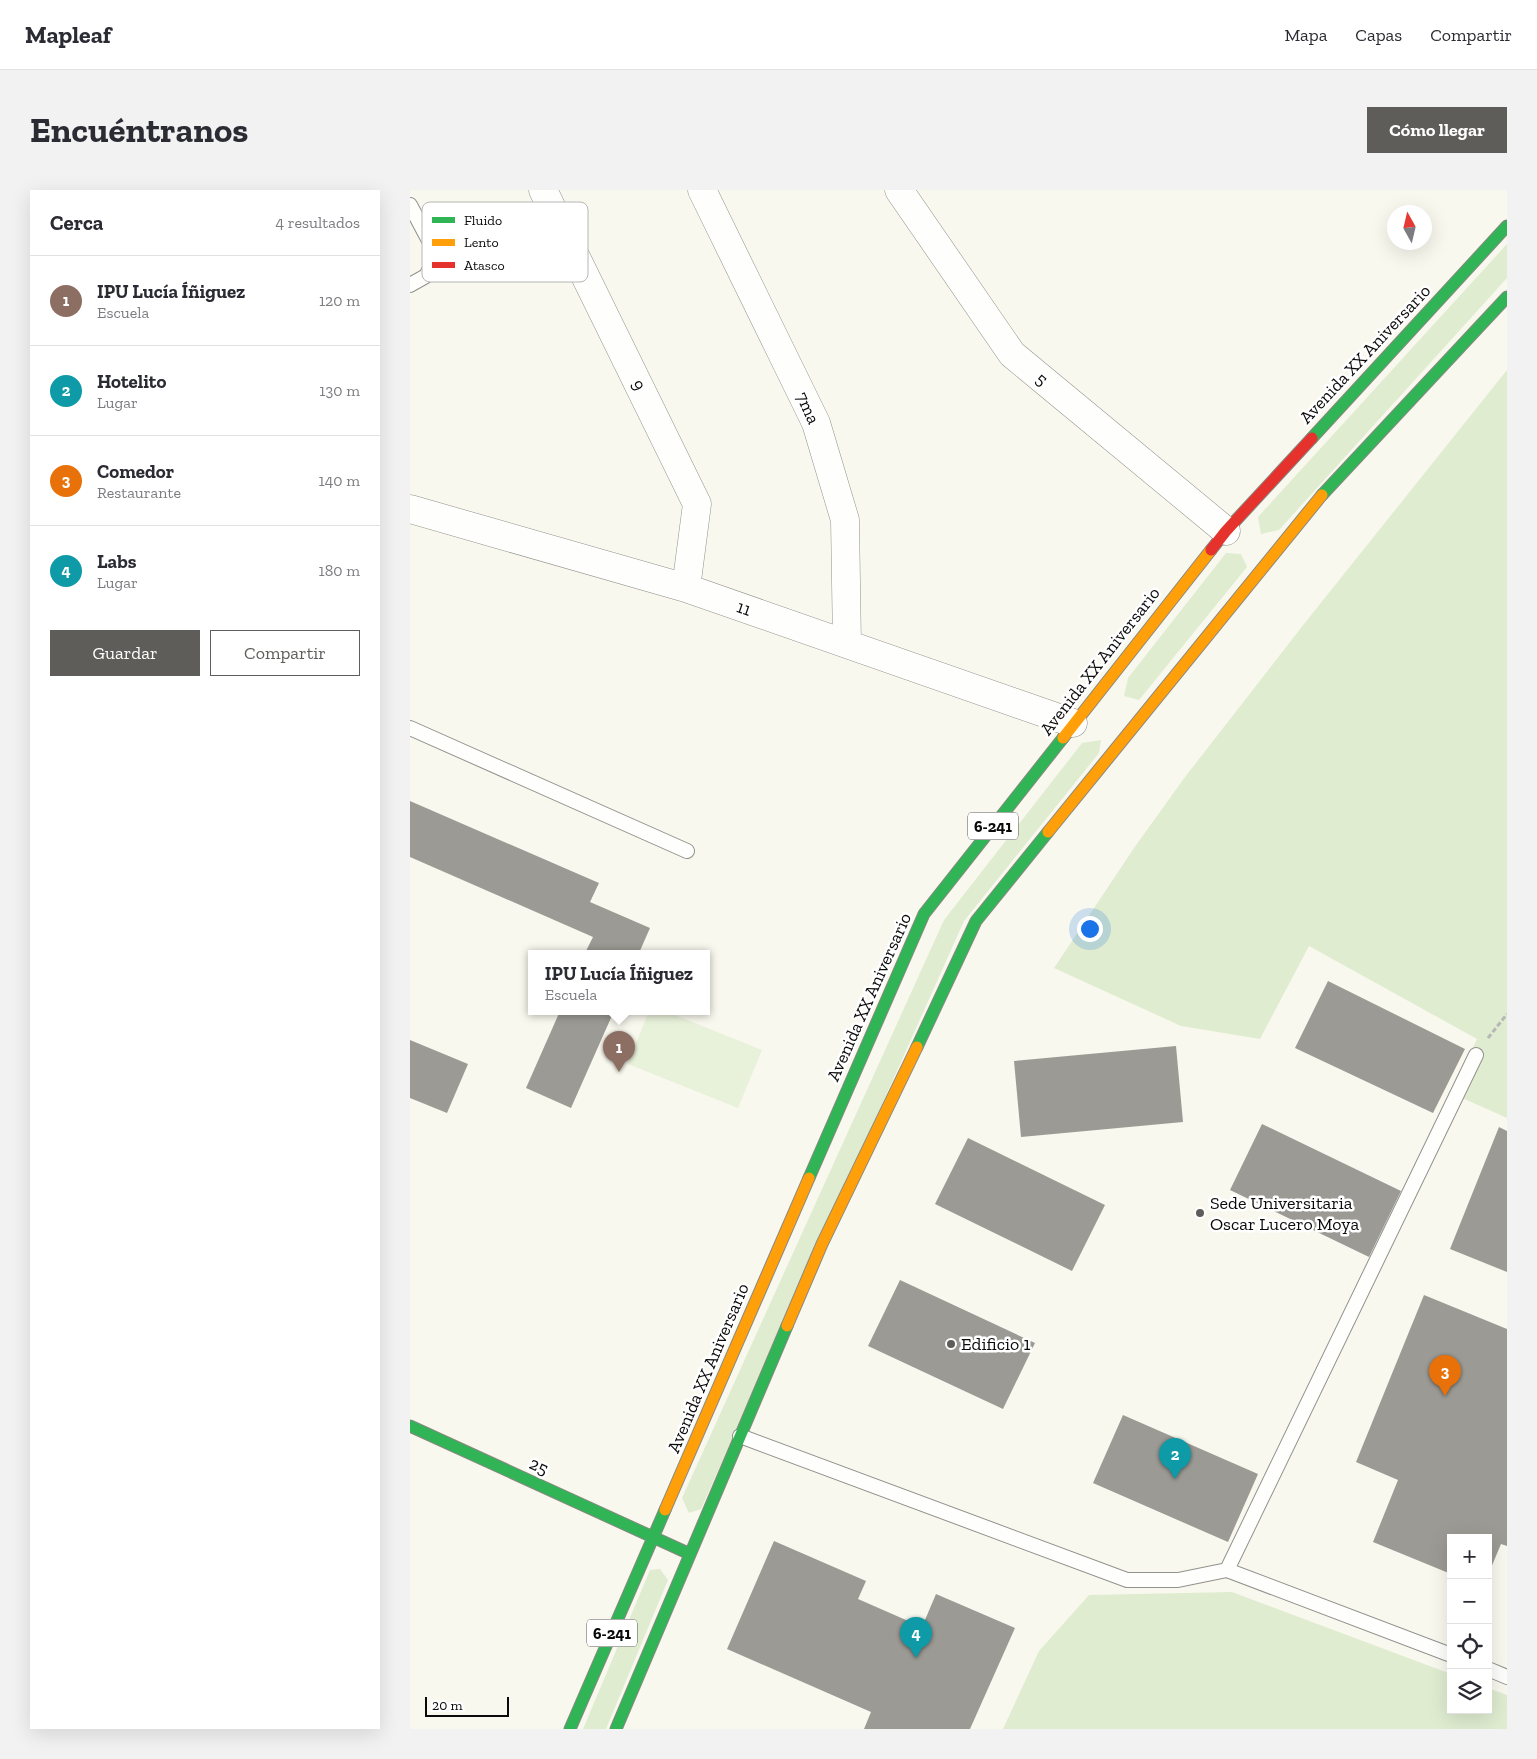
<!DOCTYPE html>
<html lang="es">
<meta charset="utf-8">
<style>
:root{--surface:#fff;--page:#f2f2f3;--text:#2b2b33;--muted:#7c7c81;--line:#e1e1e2;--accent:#5e5d5a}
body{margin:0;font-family:"Zilla Slab",serif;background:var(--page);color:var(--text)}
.controls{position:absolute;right:15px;bottom:15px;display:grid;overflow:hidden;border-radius:0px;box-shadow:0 5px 20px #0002}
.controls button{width:45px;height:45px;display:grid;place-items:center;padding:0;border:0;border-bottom:1px solid var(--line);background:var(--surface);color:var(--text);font:25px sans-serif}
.compass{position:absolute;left:977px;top:15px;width:45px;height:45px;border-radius:50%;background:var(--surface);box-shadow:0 5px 20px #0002;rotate:352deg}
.scale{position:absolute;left:15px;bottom:12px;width:84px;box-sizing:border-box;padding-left:5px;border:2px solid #0a0a0a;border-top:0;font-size:14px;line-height:18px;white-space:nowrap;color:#0a0a0a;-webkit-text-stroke:4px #fff;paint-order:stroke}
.you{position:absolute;left:679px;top:738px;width:18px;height:18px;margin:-12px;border:4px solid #fff;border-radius:50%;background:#1a73e8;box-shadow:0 0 0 8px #1a73e833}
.badge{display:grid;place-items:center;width:32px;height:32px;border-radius:50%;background:var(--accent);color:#fff;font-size:16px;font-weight:700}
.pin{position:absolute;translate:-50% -41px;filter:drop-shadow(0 1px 2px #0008)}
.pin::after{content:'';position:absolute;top:26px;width:18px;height:15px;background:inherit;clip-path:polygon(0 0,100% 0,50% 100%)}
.popup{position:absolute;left:118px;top:760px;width:182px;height:65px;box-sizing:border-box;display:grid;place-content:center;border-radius:0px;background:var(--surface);filter:drop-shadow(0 1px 4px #0005);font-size:16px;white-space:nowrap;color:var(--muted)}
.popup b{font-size:19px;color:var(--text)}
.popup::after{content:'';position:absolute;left:50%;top:100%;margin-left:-10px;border:10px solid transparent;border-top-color:var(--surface)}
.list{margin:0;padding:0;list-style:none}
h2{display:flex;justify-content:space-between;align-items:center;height:65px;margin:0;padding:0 20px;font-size:21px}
h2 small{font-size:16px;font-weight:400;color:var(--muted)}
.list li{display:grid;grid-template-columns:32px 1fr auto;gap:15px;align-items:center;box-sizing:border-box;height:90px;padding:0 20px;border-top:1px solid var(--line)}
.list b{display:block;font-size:19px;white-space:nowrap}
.list p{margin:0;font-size:16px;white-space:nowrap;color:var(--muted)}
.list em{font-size:16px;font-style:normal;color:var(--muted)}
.actions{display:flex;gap:10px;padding:15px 20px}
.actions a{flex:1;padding:11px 0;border:1px solid var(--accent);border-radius:0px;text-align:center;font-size:18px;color:var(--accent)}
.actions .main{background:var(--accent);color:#fff}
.icon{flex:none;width:28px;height:28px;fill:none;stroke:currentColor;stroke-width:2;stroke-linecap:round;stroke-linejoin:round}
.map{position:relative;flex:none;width:1097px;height:1539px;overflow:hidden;border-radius:0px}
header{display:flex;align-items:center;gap:30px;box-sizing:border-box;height:70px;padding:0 25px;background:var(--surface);border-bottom:1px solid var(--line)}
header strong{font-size:24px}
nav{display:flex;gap:28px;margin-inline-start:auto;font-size:18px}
.intro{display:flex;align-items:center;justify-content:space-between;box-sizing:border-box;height:120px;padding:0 30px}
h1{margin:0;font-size:35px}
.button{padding:12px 22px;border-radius:0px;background:var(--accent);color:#fff;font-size:18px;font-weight:700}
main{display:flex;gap:30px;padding:0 30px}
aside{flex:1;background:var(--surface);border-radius:0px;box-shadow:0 5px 20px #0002}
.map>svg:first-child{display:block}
.green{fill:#dfecd0}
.pitch{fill:#e8f1da}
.building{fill:#9c9a94}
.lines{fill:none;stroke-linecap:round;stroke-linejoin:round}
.lane-casing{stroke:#92918d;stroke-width:16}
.street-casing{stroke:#92918d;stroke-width:29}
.fast-casing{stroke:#888883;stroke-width:13}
.slow-casing{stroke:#888883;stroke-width:13}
.jam-casing{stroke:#888883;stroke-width:13}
.path{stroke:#b7b7b5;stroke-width:3;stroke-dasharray:5 2.5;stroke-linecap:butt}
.lane{stroke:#fefefc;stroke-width:14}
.street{stroke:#fefefc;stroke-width:28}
.fast{stroke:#30b455;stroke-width:11}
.slow{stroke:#ff9f0a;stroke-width:11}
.jam{stroke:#e5322d;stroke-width:11}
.poi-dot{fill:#5e5d5a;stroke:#fff;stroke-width:2}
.labels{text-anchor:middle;stroke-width:5;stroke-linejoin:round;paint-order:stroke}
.shield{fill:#fff;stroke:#545454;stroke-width:1}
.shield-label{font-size:16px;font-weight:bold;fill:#0a0a0a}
.street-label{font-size:18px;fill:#0a0a0a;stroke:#fff}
.poi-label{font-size:18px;fill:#0a0a0a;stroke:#fff;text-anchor:start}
.key{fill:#fff;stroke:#b6b6b6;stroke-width:1}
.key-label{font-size:14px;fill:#0a0a0a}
</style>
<header>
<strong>Mapleaf</strong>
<nav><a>Mapa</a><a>Capas</a><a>Compartir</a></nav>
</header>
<div class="intro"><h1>Encuéntranos</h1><a class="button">Cómo llegar</a></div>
<main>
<aside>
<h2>Cerca<small>4 resultados</small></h2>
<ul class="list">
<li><span class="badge" style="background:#8d6e63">1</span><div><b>IPU Lucía Íñiguez</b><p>Escuela</p></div><em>120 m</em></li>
<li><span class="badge" style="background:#0f9aa8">2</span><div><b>Hotelito</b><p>Lugar</p></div><em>130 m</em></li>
<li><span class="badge" style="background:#e8710a">3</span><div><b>Comedor</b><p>Restaurante</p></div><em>140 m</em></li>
<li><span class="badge" style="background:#0f9aa8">4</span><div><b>Labs</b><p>Lugar</p></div><em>180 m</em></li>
</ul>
<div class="actions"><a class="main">Guardar</a><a>Compartir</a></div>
</aside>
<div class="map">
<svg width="1097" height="1539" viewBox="0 0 1097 1539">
<rect width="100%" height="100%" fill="#f9f8ee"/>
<path class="green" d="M1097 54V88L869 340 851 344 848 327Z
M1097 180V928L1041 903 1067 849 899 756 850 849 771 836 644 778 724 658 775 587 894 434Z
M816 363 831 364 837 377 729 510 714 506 718 488Z
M691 550 689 563 554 731 291 1319 279 1323 272 1308 534 730 672 553Z
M250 1379 258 1390 196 1539H173L240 1380Z
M822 1402 1041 1484V1520H1078V1498L1097 1505V1539H593L629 1461 679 1405Z"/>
<path class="pitch" d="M239 821H255L352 860 328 918 218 874Z"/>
<path class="building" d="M0 611 189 693 180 712 240 738 229 763H175L183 747 0 667Z
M918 791 1055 859 1023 923 885 858Z
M150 821H204L161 918 116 898Z
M0 850 58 874 37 923 0 908Z
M766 856 773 932 611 947 604 871Z
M852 934 991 1001 959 1067 820 1000Z
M1089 937 1097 941V1082L1040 1059Z
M558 948 695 1015 662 1081 525 1014Z
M490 1090 625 1153 593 1219 458 1156Z
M1014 1105 1097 1139V1356L1091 1354 1078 1385V1348H1041V1384L963 1352 988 1290 946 1272Z
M713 1225 848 1284 818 1352 683 1293Z
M364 1351 456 1391 448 1409 512 1437 526 1404 605 1438 560 1539H454L461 1522 317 1459Z"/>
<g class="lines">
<g class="lane-casing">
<path id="lane" d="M0 15 24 60 23 73 16 86 0 95
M0 538 277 661
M330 1246 717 1390H768L817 1380 1066 865
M817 1380 1041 1465
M1078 1479 1097 1487"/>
</g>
<g class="street-casing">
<path id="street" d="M133 0 287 314 276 398
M292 0 406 233 435 330 437 454
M489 0 602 164 816 341
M0 319 276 398 663 533"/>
</g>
<g class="fast-casing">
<path id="fast" d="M902 248 1097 36
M912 305 1097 107
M507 857 566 731 638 642
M399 988 514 724 653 548
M0 1236 280 1364
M160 1539 255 1320
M206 1539 377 1136"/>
</g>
<g class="slow-casing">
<path id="slow" d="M653 548 801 360
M638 642 912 305
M377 1136 412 1054 507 857
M255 1320 399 988"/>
</g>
<g class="jam-casing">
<path id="jam" d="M801 360 816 341 902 248"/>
</g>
<path class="path" d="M1078 848 1097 824"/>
<use href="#lane" class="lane"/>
<use href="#street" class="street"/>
<use href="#fast" class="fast"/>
<use href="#slow" class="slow"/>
<use href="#jam" class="jam"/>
</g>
<g class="poi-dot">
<circle cx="790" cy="1023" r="5"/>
<circle cx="541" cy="1154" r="5"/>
</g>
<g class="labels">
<g class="shield">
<rect x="558" y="622.5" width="50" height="27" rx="4"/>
<rect x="177" y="1429.5" width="50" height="27" rx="4"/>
</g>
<g class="shield-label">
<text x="583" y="642">6-241</text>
<text x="202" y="1449">6-241</text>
</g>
<g class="street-label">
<text transform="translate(955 164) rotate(-47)" y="6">Avenida XX Aniversario</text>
<text transform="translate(632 189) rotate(40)" y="6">5</text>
<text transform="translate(229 195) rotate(64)" y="6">9</text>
<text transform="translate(398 218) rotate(66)" y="6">7ma</text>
<text transform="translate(334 418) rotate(19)" y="6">11</text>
<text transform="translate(690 471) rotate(-52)" y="6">Avenida XX Aniversario</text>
<text transform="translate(459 807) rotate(-66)" y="6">Avenida XX Aniversario</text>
<text transform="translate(298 1178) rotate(-67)" y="6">Avenida XX Aniversario</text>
<text transform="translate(129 1276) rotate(25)" y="6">25</text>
</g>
<g class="poi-label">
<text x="800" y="1019">Sede Universitaria<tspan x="800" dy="21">Oscar Lucero Moya</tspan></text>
<text x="551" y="1160">Edificio 1</text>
</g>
</g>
<rect x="12" y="12" width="166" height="80" rx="8" class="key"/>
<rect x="22" y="27" width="23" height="6" fill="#30b455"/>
<rect x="22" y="49" width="23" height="7" fill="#ff9f0a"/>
<rect x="22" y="72" width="23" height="6" fill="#e5322d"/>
<g class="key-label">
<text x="54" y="35">Fluido</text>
<text x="54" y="57">Lento</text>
<text x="54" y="80">Atasco</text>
</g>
</svg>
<div class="controls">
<button>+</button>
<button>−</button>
<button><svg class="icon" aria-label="locate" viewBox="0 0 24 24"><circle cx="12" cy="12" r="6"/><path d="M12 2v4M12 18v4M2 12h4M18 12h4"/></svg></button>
<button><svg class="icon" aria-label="layers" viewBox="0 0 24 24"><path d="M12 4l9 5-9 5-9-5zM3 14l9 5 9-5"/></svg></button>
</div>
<svg class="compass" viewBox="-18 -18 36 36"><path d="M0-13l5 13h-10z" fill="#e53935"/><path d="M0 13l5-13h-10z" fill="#7c7c81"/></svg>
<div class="scale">20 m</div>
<div class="you"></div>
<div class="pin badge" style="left:209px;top:882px;background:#8d6e63">1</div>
<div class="popup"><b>IPU Lucía Íñiguez</b>Escuela</div>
<div class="pin badge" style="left:765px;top:1289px;background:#0f9aa8">2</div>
<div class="pin badge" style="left:1035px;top:1206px;background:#e8710a">3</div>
<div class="pin badge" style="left:506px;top:1468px;background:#0f9aa8">4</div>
</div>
</main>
